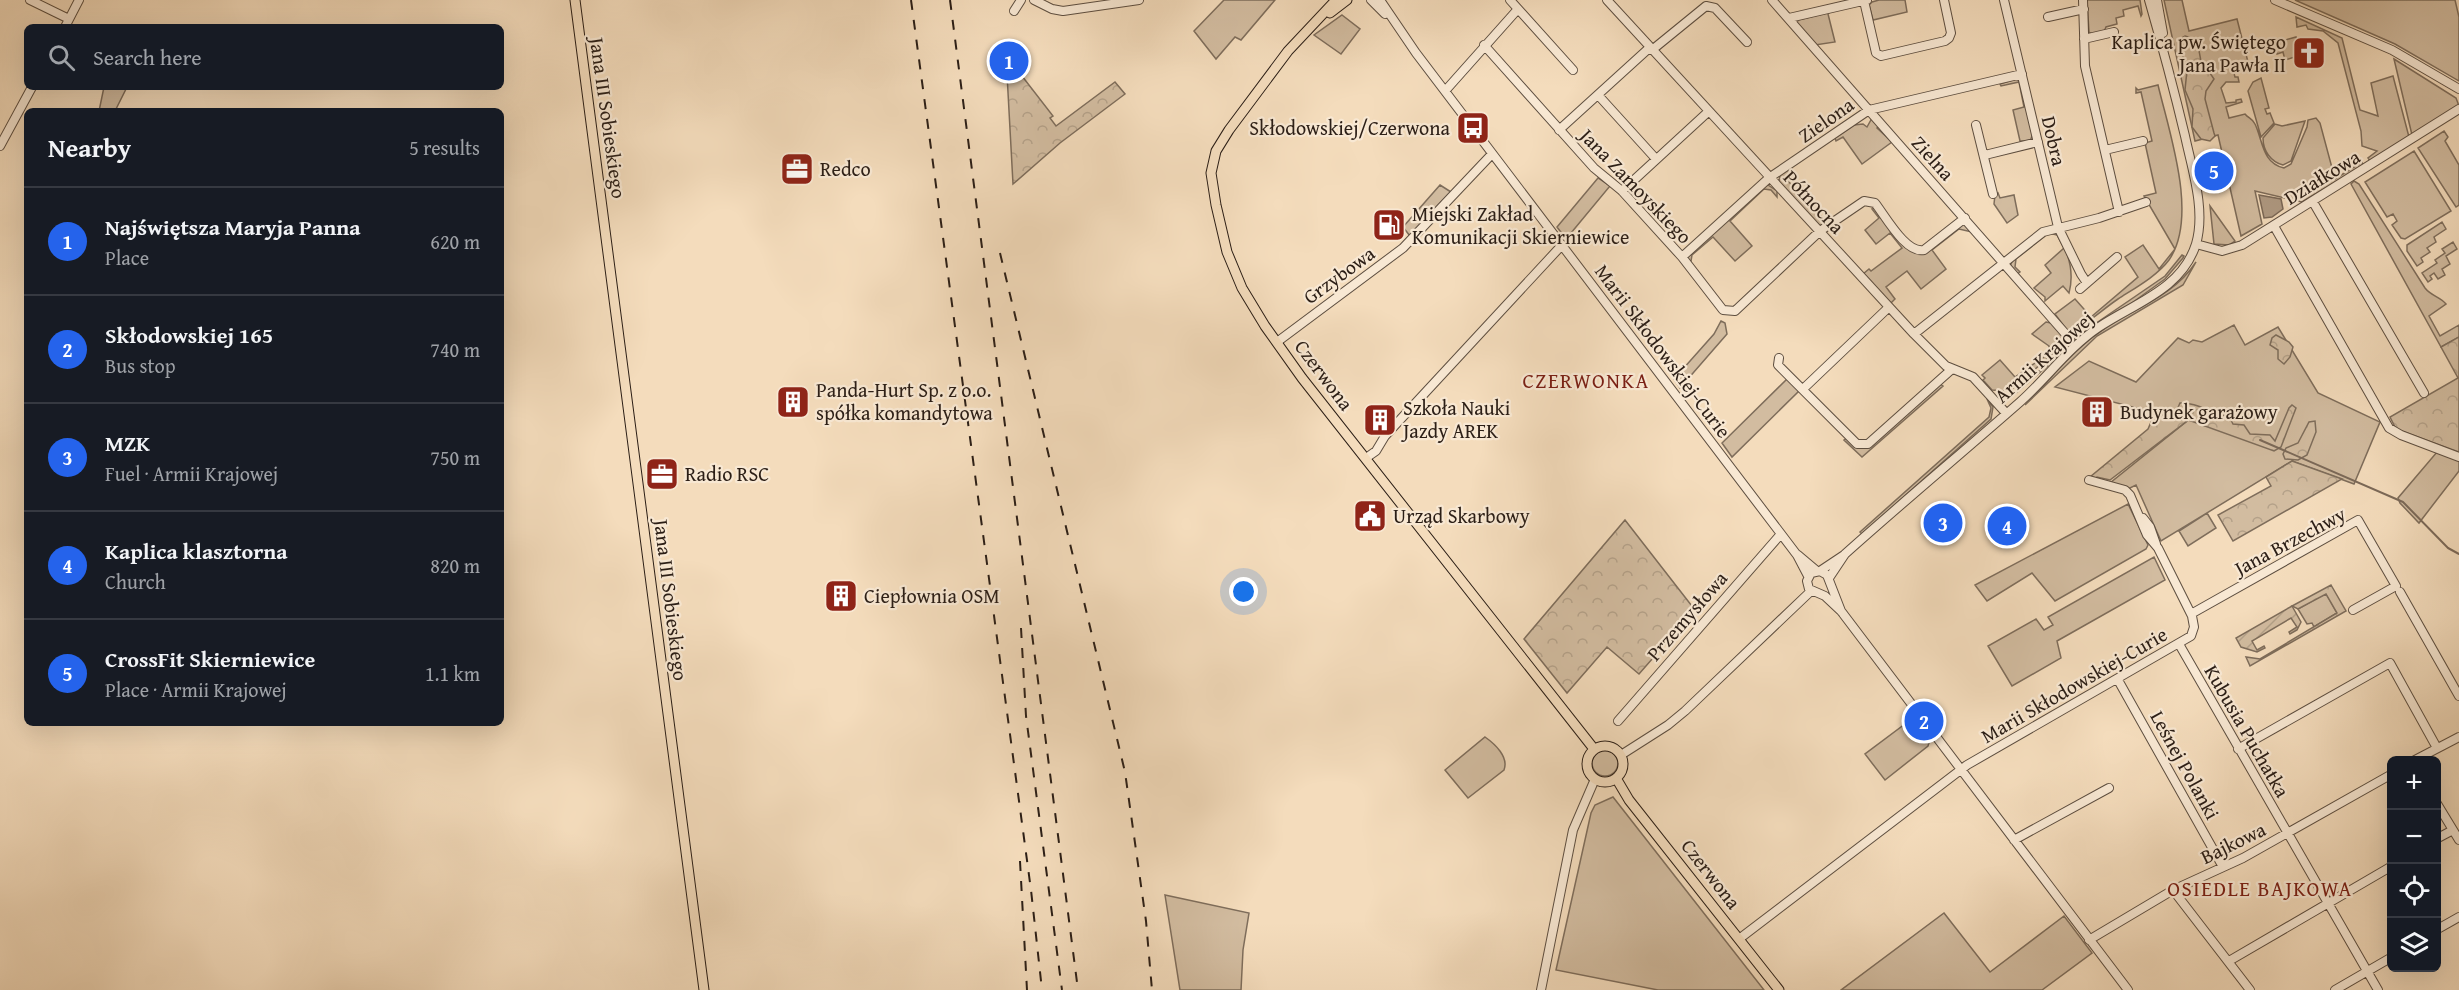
<!DOCTYPE html>
<meta charset="utf-8">
<style>
:root{--surface:#171b24;--page:#20242c;--text:#f1f3f6;--muted:#9ea1a6;--line:#363941;--accent:#2563eb}
body{margin:0;font-family:"Gentium Book Plus",serif;background:var(--page);color:var(--text)}
.controls{position:absolute;right:18px;bottom:18px;display:grid;overflow:hidden;border-radius:9px;box-shadow:0 6px 24px #0002}
.controls button{width:54px;height:54px;display:grid;place-items:center;padding:0;border:0;border-bottom:2px solid var(--line);background:var(--surface);color:var(--text);font:30px sans-serif}
.you{position:absolute;left:1244px;top:592px;width:21px;height:21px;margin:-15px;border:4px solid #fff;border-radius:50%;background:#1a73e8;box-shadow:0 0 0 9px #1a73e833}
.badge{display:grid;place-items:center;width:39px;height:39px;border-radius:50%;background:var(--accent);color:#fff;font-size:20px;font-weight:700}
.pin{position:absolute;translate:-50% -50%;border:3px solid #fff;box-shadow:0 2px 6px #0006}
.list{margin:0;padding:0;list-style:none}
h2{display:flex;justify-content:space-between;align-items:center;height:78px;margin:0;padding:0 24px;font-size:26px}
h2 small{font-size:20px;font-weight:400;color:var(--muted)}
.list li{display:grid;grid-template-columns:39px 1fr auto;gap:18px;align-items:center;box-sizing:border-box;height:108px;padding:0 24px;border-top:2px solid var(--line)}
.list b{display:block;font-size:22px;white-space:nowrap}
.list p{margin:0;font-size:20px;white-space:nowrap;color:var(--muted)}
.list em{font-size:20px;font-style:normal;color:var(--muted)}
.icon{flex:none;width:33px;height:33px;fill:none;stroke:currentColor;stroke-width:2;stroke-linecap:round;stroke-linejoin:round}
.map{position:relative;flex:none;width:2459px;height:990px;overflow:hidden}
.search{position:absolute;background:var(--surface);box-shadow:0 6px 24px #0002;left:24px;top:24px;width:480px;height:66px;display:flex;align-items:center;gap:15px;box-sizing:border-box;padding:0 21px;border-radius:9px;color:var(--muted);font-size:22px}
.panel{position:absolute;background:var(--surface);box-shadow:0 6px 24px #0002;left:24px;top:108px;width:480px;height:618px;border-radius:9px}
.map>svg:first-child{display:block}
.grass{fill:#d2bca0;stroke:#7e6d5b;stroke-width:1.5}
.forest{fill:url(#forest-crowns);stroke:#7e6d5b;stroke-width:1.5}
.garden{fill:url(#garden-furrows);stroke:#7e6d5b;stroke-width:1.5}
.water{fill:#b09b84;stroke:#7b6958;stroke-width:1.5}
.lines{fill:none;stroke-linecap:round;stroke-linejoin:round}
.stream{stroke:#7b6958;stroke-width:2}
.minor-casing{stroke:#5d4e40;stroke-width:10}
.major-casing{stroke:#2b1e16;stroke-width:11}
.minor{stroke:#f8e8d3;stroke-width:8}
.major{stroke:#f4dcbc;stroke-width:9}
.rail{stroke:#2b1e16;stroke-width:2;stroke-dasharray:10 10;stroke-linecap:butt}
.labels{text-anchor:middle;stroke-width:4.5;stroke-linejoin:round;paint-order:stroke}
.poi-label{font-size:20px;fill:#2b1e16;stroke:#f8e8d3;text-anchor:start}
.street-label{font-size:20px;fill:#2b1e16;stroke:#f8e8d3}
.neighbourhood-label{font-size:21px;letter-spacing:1.5px;fill:#7a1f14;stroke:#f8e8d3}
</style>
<div class="map">
<svg width="2459" height="990" viewBox="0 0 2459 990">
<defs>
<pattern id="forest-crowns" width="20" height="18" patternUnits="userSpaceOnUse" patternTransform="scale(1.5)"><rect width="20" height="18" fill="#d2bca0"/><path d="M2 6a3 3 0 1 1 6 0M12 15a3 3 0 1 1 6 0" fill="none" stroke="#b4a189"/></pattern>
<pattern id="garden-furrows" width="10" height="10" patternUnits="userSpaceOnUse" patternTransform="scale(1.5)"><rect width="10" height="10" fill="#d2bca0"/><path d="M-1 1l2-2M0 10L10 0M9 11l2-2" fill="none" stroke="#b4a189"/></pattern>
</defs>
<rect width="100%" height="100%" fill="#f4dcbc"/>
<filter id="stains"><feTurbulence type="fractalNoise" baseFrequency=".00333" numOctaves="4"/><feColorMatrix values="0 0 0 0 .2 0 0 0 0 .09 0 0 0 0 .02 0 0 0 .5 -.17"/></filter>
<radialGradient id="worn" r=".72"><stop offset=".6" stop-color="#630" stop-opacity="0"/><stop offset="1" stop-color="#630" stop-opacity=".3"/></radialGradient>
<path class="grass" d="M1224 0H1275L1241 40 1235 37 1216 59 1194 31Z
M1879 0H1905L1907 12 1873 20 1869 5 1872 2Z
M2087 0H2140L2142 14 2141 16 2138 6 2123 10 2124 16 2116 18 2117 24 2106 27 2104 32 2092 34 2089 32Z
M2164 0H2182L2189 31 2237 19 2249 66 2233 70 2235 77H2238L2239 82H2226L2221 88 2226 103 2236 102V100L2241 99 2242 102 2226 107 2229 118 2245 114C2248 118 2253 119 2255 124 2263 141 2262 163 2284 168L2291 164 2307 127 2308 120 2316 118 2320 123 2335 179 2362 162 2363 166 2302 202 2255 191 2262 224 2241 236 2218 135 2195 141Z
M2295 0H2455L2459 17V81L2395 44Z
M1830 12 1828 14 1835 42 1815 45 1797 23 1798 20Z
M1342 15 1360 29 1341 54 1314 35Z
M2296 17 2342 38 2360 110 2378 116 2371 83 2393 76 2409 137 2370 161 2368 158 2377 151 2362 146 2361 131 2338 43 2323 31 2308 29 2306 25 2297 27Z
M2296 37 2301 55 2285 60 2283 52 2277 54 2274 43Z
M2394 59 2456 98 2459 106 2412 135Z
M2261 78 2269 108 2265 109 2267 114 2270 113 2274 123 2261 137 2248 91 2253 82Z
M2016 79 2021 82 2033 134 2030 141H2020L2013 110 2024 107 2019 82 2001 86 2000 84Z
M2158 85C2169 132 2199 217 2169 260 2157 276 2135 288 2118 299 2103 309 2085 326 2069 333L2055 314 2075 299 2091 317 2138 277 2125 257 2143 245 2159 269 2175 249 2144 196 2156 193 2145 143 2152 141 2141 92 2136 93V88L2138 90Z
M104 87H127L115 111H99Z
M1872 118 1879 126 1877 128 1892 142 1862 164 1843 137 1836 141 1835 138 1854 125 1863 124 1867 127Z
M2305 121 2291 161 2283 165C2271 162 2263 151 2263 138L2275 124 2282 126Z
M2444 131 2448 137 2445 141 2459 165V205L2456 207 2418 148Z
M2414 151 2451 211 2405 239 2401 238 2392 225 2397 221 2393 214 2387 217 2365 182Z
M1791 168 1793 171 1789 174 1788 181 1822 217 1833 218 1821 226 1817 225 1779 182 1780 175Z
M1598 178 1610 186 1566 239 1557 227Z
M2354 181 2359 184 2425 288C2431 296 2441 297 2446 304L2429 316 2440 336 2459 325V337L2441 347 2351 184Z
M1440 185 1451 192 1410 236 1403 227Z
M1768 185 1777 191V197L1771 190 1764 189 1730 221 1752 246 1735 261 1713 237 1692 255 1691 261H1688V256L1761 188Z
M1998 193 2000 198 2014 195 2018 215 2007 223 1994 204 1995 195Z
M2210 206 2235 241 2229 245 2214 244Z
M1876 208 1907 248 1917 253 1964 223 1972 232 1959 229 1932 250 1946 269 1921 289 1907 271 1886 287 1895 299 1890 304 1863 274 1869 269 1871 271 1902 248 1890 233 1876 244 1865 230 1879 218 1872 209Z
M2442 222 2446 229 2434 237 2436 242 2427 248 2430 252 2421 258 2423 262 2417 266 2407 251V245Z
M2052 231 2057 233C2068 251 2075 271 2069 293L2063 286 2045 301V297L2034 288 2051 273 2045 265 2064 248 2057 235 2049 233 2016 259 2015 267 2020 272 2017 274 2010 266C2015 252 2039 238 2052 231Z
M2453 242 2457 249 2446 256 2450 264 2442 269 2445 275 2438 279 2434 273 2430 276 2432 279 2428 282 2422 273 2437 263 2435 260 2445 253 2442 249Z
M2182 255 2184 256 2183 258 2165 279 2129 305 2088 331 2015 394 2014 392 2089 328 2165 276Z
M2196 262 2183 285 2097 336 2025 405C2048 382 2068 356 2093 337 2127 310 2172 299 2196 262Z
M1721 321 1725 323 1727 334 1680 388 1674 379 1714 334Z
M2046 322 2051 323 2065 339V343L2012 389 2005 391 1992 390 1983 380 1985 378 1982 375 2000 360 2015 377 2048 354 2049 346 2032 334Z
M2234 325 2245 345 2278 327 2318 393 2380 422 2354 484 2292 461 2161 541 2136 485 2128 489 2110 483 2187 421 2055 387 2089 361 2136 382 2178 338 2189 343 2193 340 2202 342Z
M1787 379 1800 390 1732 457 1722 443Z
M1940 384 1943 386 1862 457 1844 440 1847 438 1863 448Z
M1987 399 1993 407 1991 419 1862 534 1860 532 1989 417 1991 408Z
M2437 452 2459 459V471L2419 523 2400 503 2398 498Z
M2128 504 2148 545 2146 549 2055 601 2032 573 1987 601 1975 585Z
M2207 513 2216 528 2188 546 2179 531Z
M2154 557 2165 580 2057 641 2061 658 2012 686 1988 646 2036 619 2044 630 2053 625 2048 617Z
M2326 593 2337 613 2314 627 2312 623 2307 624 2298 609Z
M1913 718 1930 739 1928 746 1885 780 1865 754Z
M1485 737C1495 744 1509 757 1504 770L1468 798 1445 770Z
M1592 763a13 13 0 1 1 26 0a13 13 0 1 1-26 0Z
M1613 797 1764 990H1658L1556 970 1591 813 1595 805Z
M1165 895 1249 913 1243 950 1241 990H1180Z
M1944 913 1990 972 2064 916 2092 953 2042 990H1841Z"/>
<path class="forest" d="M2185 36C2202 40 2198 55 2203 69L2210 73 2214 79 2206 91 2205 99 2214 133 2215 136 2210 141 2201 139 2192 127 2193 109 2185 90 2187 70 2179 44 2180 39Z
M1015 67 1053 116 1050 118 1056 126 1115 82 1125 94 1060 143 1013 184 1007 74Z
M2276 335 2289 342 2293 347 2290 357 2284 364 2278 359V350L2270 345 2272 338Z
M2459 337V452L2396 429 2390 417 2458 378 2441 347Z
M2180 403C2198 402 2212 415 2229 416L2233 424 2244 425 2250 434 2270 435 2275 441 2289 408 2292 405 2296 408 2281 447 2274 451 2177 416 2176 412Z
M2155 413 2187 421 2110 480 2097 477 2096 479 2090 477 2148 429Z
M2315 421 2316 432 2307 455 2298 460 2285 459 2283 454 2286 448 2298 443 2309 422Z
M2292 461 2342 479 2233 541 2218 515 2271 486 2266 477Z
M1625 520 1695 610 1639 674 1607 647 1567 693 1524 639Z
M2331 585 2346 611 2250 666 2246 657 2260 659 2337 613 2326 594 2298 609 2292 606Z"/>
<path class="garden" d="M2292 606 2301 622 2297 630 2290 634 2289 632 2297 627 2291 618 2252 641 2257 650 2264 646 2265 648 2257 652 2241 647 2236 638Z"/>
<path class="water" d="M2259 195 2281 199 2283 209 2272 217 2264 218Z"/>
<g class="lines">
<path class="stream" d="M2260 440 2403 502 2448 548 2459 554"/>
<g class="minor-casing">
<path id="minor" d="M30 0 69 19
M1034 0 1052 9 1063 11 1139 0
M1371 0 1385 14
M1380 0 1416 53 1797 555 1808 576
M1510 0 1573 70
M1607 0 1914 334 1946 366 1973 377 2006 413
M1772 0 2070 339
M2004 0 2058 227 2081 274 2087 283
M2083 0 2085 66 2119 212
M2157 0 2163 33
M2275 0 2392 50 2459 89
M1864 1 1876 53 1881 56 1945 41 1949 38 1951 33 1944 0
M1014 11 1021 0
M2048 17 2084 9
M1789 18 1867 0
M65 27 79 0
M2084 39 2114 32
M1484 45 1594 168 1622 191 1682 257 1723 310 1735 311 1820 231 1864 201 1875 203C1886 217 1906 254 1924 250L1965 218
M1445 91 1518 9
M1598 95 1656 159
M1976 125 1993 194
M1559 130 1647 50H1652L1706 6 1715 8 1747 42
M0 146 32 87
M2105 150 2143 141
M1985 155 2038 142
M1622 191 1709 111
M2313 202 2424 393
M2274 226 2389 428 2401 435 2459 457
M2196 244 2222 251 2242 245 2459 109
M1682 257 1769 178 1869 110 2022 74
M2080 289 2117 257
M1914 334 2043 232 2099 218 2146 202
M1277 342 1403 248 1492 154
M1779 358 1778 365 1857 444H1868L1952 369
M1803 389 1888 308
M1366 458 1376 451 1385 436 1562 245
M2143 518 2150 527 2156 544
M1798 555 1817 571
M1820 571 1844 555
M1829 578 1845 554C1903 502 1962 453 2020 402 2047 378 2069 347 2099 327 2135 303 2182 289 2196 244 2206 210 2192 169 2185 136 2174 90 2162 45 2149 0
M2400 592 2459 696
M1841 611 1827 575 1820 571 1811 573 1807 581 1809 589 1825 596 1841 611 2128 990
M2191 614 2358 520 2396 586 2353 610
M2179 644 2378 990
M2118 680 2223 867
M1618 721 1781 534
M2238 749 2390 663 2437 748
M1621 755 1668 725 1685 711 1811 591
M2415 760 2459 737
M2436 802 2459 840
M2436 839 2453 830
M2014 840 2109 788
M2173 890 2250 990
M2436 930 2459 917
M1739 939 1967 765 2191 636 2194 627 2192 616 2158 548 2147 535 2130 495 2125 490 2089 480
M2089 940 2173 890 2243 858 2392 774
M2229 961 2392 866
M1541 990 1573 830 1595 779
M2335 990 2392 957"/>
</g>
<g class="major-casing">
<path id="major" d="M575 0 704 990
M1336 0 1288 51 1229 130 1216 151 1211 173 1216 205 1227 252 1242 288 1265 326 1302 378 1594 749
M1330 13 1347 0
M1587 764a18 18 0 1 1 36 0a18 18 0 1 1-36 0Z
M1616 778 1629 800 1779 990"/>
</g>
<use href="#minor" class="minor"/>
<use href="#major" class="major"/>
<path class="rail" d="M911 0 1031 890 1042 990
M950 0 1078 990
M1000 253 1125 772 1146 921 1152 990
M1021 628 1026 716 1062 990
M1020 861 1027 990"/>
</g>
<defs>
<g id="church-square" transform="scale(1.725)"><rect x="-9" y="-9" width="18" height="18" rx="4" fill="#8f2418" stroke="#f8e8d3"/><path d="M-1.2-6h2.4v3.5h3.3v2.4h-3.3V6h-2.4V-.1h-3.3v-2.4h3.3Z" fill="#fff"/></g>
<g id="bus-square" transform="scale(1.725)"><rect x="-9" y="-9" width="18" height="18" rx="4" fill="#8f2418" stroke="#f8e8d3"/><path d="M-5-6H5V4H4V6H2V4H-2V6H-4V4H-5ZM-3.5-4V0h7V-4ZM-3.5 1.2v1.5H-2V1.2ZM2 1.2v1.5H3.5V1.2Z" fill="#fff"/></g>
<g id="office-square" transform="scale(1.725)"><rect x="-9" y="-9" width="18" height="18" rx="4" fill="#8f2418" stroke="#f8e8d3"/><path d="M-6-3h4V-5.5h4V-3h4V5H-6ZM-1-4.5V-3h2v-1.5ZM-6 0V1H6V0Z" fill="#fff"/></g>
<g id="fuel-square" transform="scale(1.725)"><rect x="-9" y="-9" width="18" height="18" rx="4" fill="#8f2418" stroke="#f8e8d3"/><path d="M-5.5-6h7V0h2V4h1.3V-2.5L3-4.5l.8-.8L6-3V5H2.5V1h-1V6h-7ZM-4.2-4.7v3.2H.2V-4.7Z" fill="#fff"/></g>
<g id="building-square" transform="scale(1.725)"><rect x="-9" y="-9" width="18" height="18" rx="4" fill="#8f2418" stroke="#f8e8d3"/><path d="M-4-6H4V6H1V3H-1V6H-4ZM-2.5-4.3h1.7v1.8h-1.7ZM.8-4.3h1.7v1.8H.8ZM-2.5-1h1.7V.8h-1.7ZM.8-1h1.7V.8H.8Z" fill="#fff"/></g>
<g id="civic-square" transform="scale(1.725)"><rect x="-9" y="-9" width="18" height="18" rx="4" fill="#8f2418" stroke="#f8e8d3"/><path d="M-.6-6.5H3V-4.5H.6V-3L4-1V1h2V6H-6V1h2V-1L-.6-3ZM-1.2 2.5V6h2.4V2.5Z" fill="#fff"/></g>
</defs>
<g fill-rule="evenodd">
<use href="#church-square" x="2309" y="53"/>
<use href="#bus-square" x="1473" y="128"/>
<use href="#office-square" x="797" y="169"/>
<use href="#fuel-square" x="1389" y="225"/>
<use href="#building-square" x="793" y="402"/>
<use href="#building-square" x="2097" y="412"/>
<use href="#building-square" x="1380" y="420"/>
<use href="#office-square" x="662" y="474"/>
<use href="#civic-square" x="1370" y="516"/>
<use href="#building-square" x="841" y="596"/>
</g>
<g class="labels">
<g class="poi-label">
<text x="2286" y="49" text-anchor="end">Kaplica pw. Świętego<tspan x="2286" dy="23">Jana Pawła II</tspan></text>
<text x="1450" y="135" text-anchor="end">Skłodowskiej/Czerwona</text>
<text x="820" y="176">Redco</text>
<text x="1412" y="221">Miejski Zakład<tspan x="1412" dy="23">Komunikacji Skierniewice</tspan></text>
<text x="816" y="397">Panda-Hurt Sp. z o.o.<tspan x="816" dy="23">spółka komandytowa</tspan></text>
<text x="1403" y="415">Szkoła Nauki<tspan x="1403" dy="23">Jazdy AREK</tspan></text>
<text x="2120" y="419">Budynek garażowy</text>
<text x="685" y="481">Radio RSC</text>
<text x="1393" y="523">Urząd Skarbowy</text>
<text x="864" y="603">Ciepłownia OSM</text>
</g>
<g class="street-label">
<text transform="translate(608 118) rotate(82)" y="7">Jana III Sobieskiego</text>
<text transform="translate(1826 120) rotate(-35)" y="7">Zielona</text>
<text transform="translate(2054 141) rotate(77)" y="7">Dobra</text>
<text transform="translate(1933 158) rotate(48)" y="7">Zielna</text>
<text transform="translate(2322 177) rotate(-32)" y="7">Działkowa</text>
<text transform="translate(1636 186) rotate(46)" y="7">Jana Zamoyskiego</text>
<text transform="translate(1814 202) rotate(47)" y="7">Północna</text>
<text transform="translate(1339 275) rotate(-36)" y="7">Grzybowa</text>
<text transform="translate(1663 351) rotate(53)" y="7">Marii Skłodowskiej-Curie</text>
<text transform="translate(2044 357) rotate(-42)" y="7">Armii Krajowej</text>
<text transform="translate(1324 375) rotate(53)" y="7">Czerwona</text>
<text transform="translate(2290 541) rotate(-28)" y="7">Jana Brzechwy</text>
<text transform="translate(671 600) rotate(83)" y="7">Jana III Sobieskiego</text>
<text transform="translate(1687 616) rotate(-49)" y="7">Przemysłowa</text>
<text transform="translate(2074 685) rotate(-30)" y="7">Marii Skłodowskiej-Curie</text>
<text transform="translate(2247 731) rotate(60)" y="7">Kubusia Puchatka</text>
<text transform="translate(2185 765) rotate(61)" y="7">Leśnej Polanki</text>
<text transform="translate(2233 843) rotate(-26)" y="7">Bajkowa</text>
<text transform="translate(1711 874) rotate(52)" y="7">Czerwona</text>
</g>
<g class="neighbourhood-label">
<text x="1586" y="388">CZERWONKA</text>
<text x="2260" y="896">OSIEDLE BAJKOWA</text>
</g>
</g>
<rect width="100%" height="100%" filter="url(#stains)"/>
<rect width="100%" height="100%" fill="url(#worn)"/>
</svg>
<div class="controls">
<button>+</button>
<button>−</button>
<button><svg class="icon" aria-label="locate" viewBox="0 0 24 24"><circle cx="12" cy="12" r="6"/><path d="M12 2v4M12 18v4M2 12h4M18 12h4"/></svg></button>
<button><svg class="icon" aria-label="layers" viewBox="0 0 24 24"><path d="M12 4l9 5-9 5-9-5zM3 14l9 5 9-5"/></svg></button>
</div>
<div class="you"></div>
<div class="pin badge" style="left:1009px;top:61px">1</div>
<div class="pin badge" style="left:1924px;top:721px">2</div>
<div class="pin badge" style="left:1943px;top:523px">3</div>
<div class="pin badge" style="left:2007px;top:526px">4</div>
<div class="pin badge" style="left:2214px;top:171px">5</div>
<div class="search"><svg class="icon" aria-label="search" viewBox="0 0 24 24"><circle cx="10" cy="10" r="6"/><path d="M15 15l6 6"/></svg>Search here</div>
<section class="panel">
<h2>Nearby<small>5 results</small></h2>
<ul class="list">
<li><span class="badge">1</span><div><b>Najświętsza Maryja Panna</b><p>Place</p></div><em>620 m</em></li>
<li><span class="badge">2</span><div><b>Skłodowskiej 165</b><p>Bus stop</p></div><em>740 m</em></li>
<li><span class="badge">3</span><div><b>MZK</b><p>Fuel · Armii Krajowej</p></div><em>750 m</em></li>
<li><span class="badge">4</span><div><b>Kaplica klasztorna</b><p>Church</p></div><em>820 m</em></li>
<li><span class="badge">5</span><div><b>CrossFit Skierniewice</b><p>Place · Armii Krajowej</p></div><em>1.1 km</em></li>
</ul>
</section>
</div>
